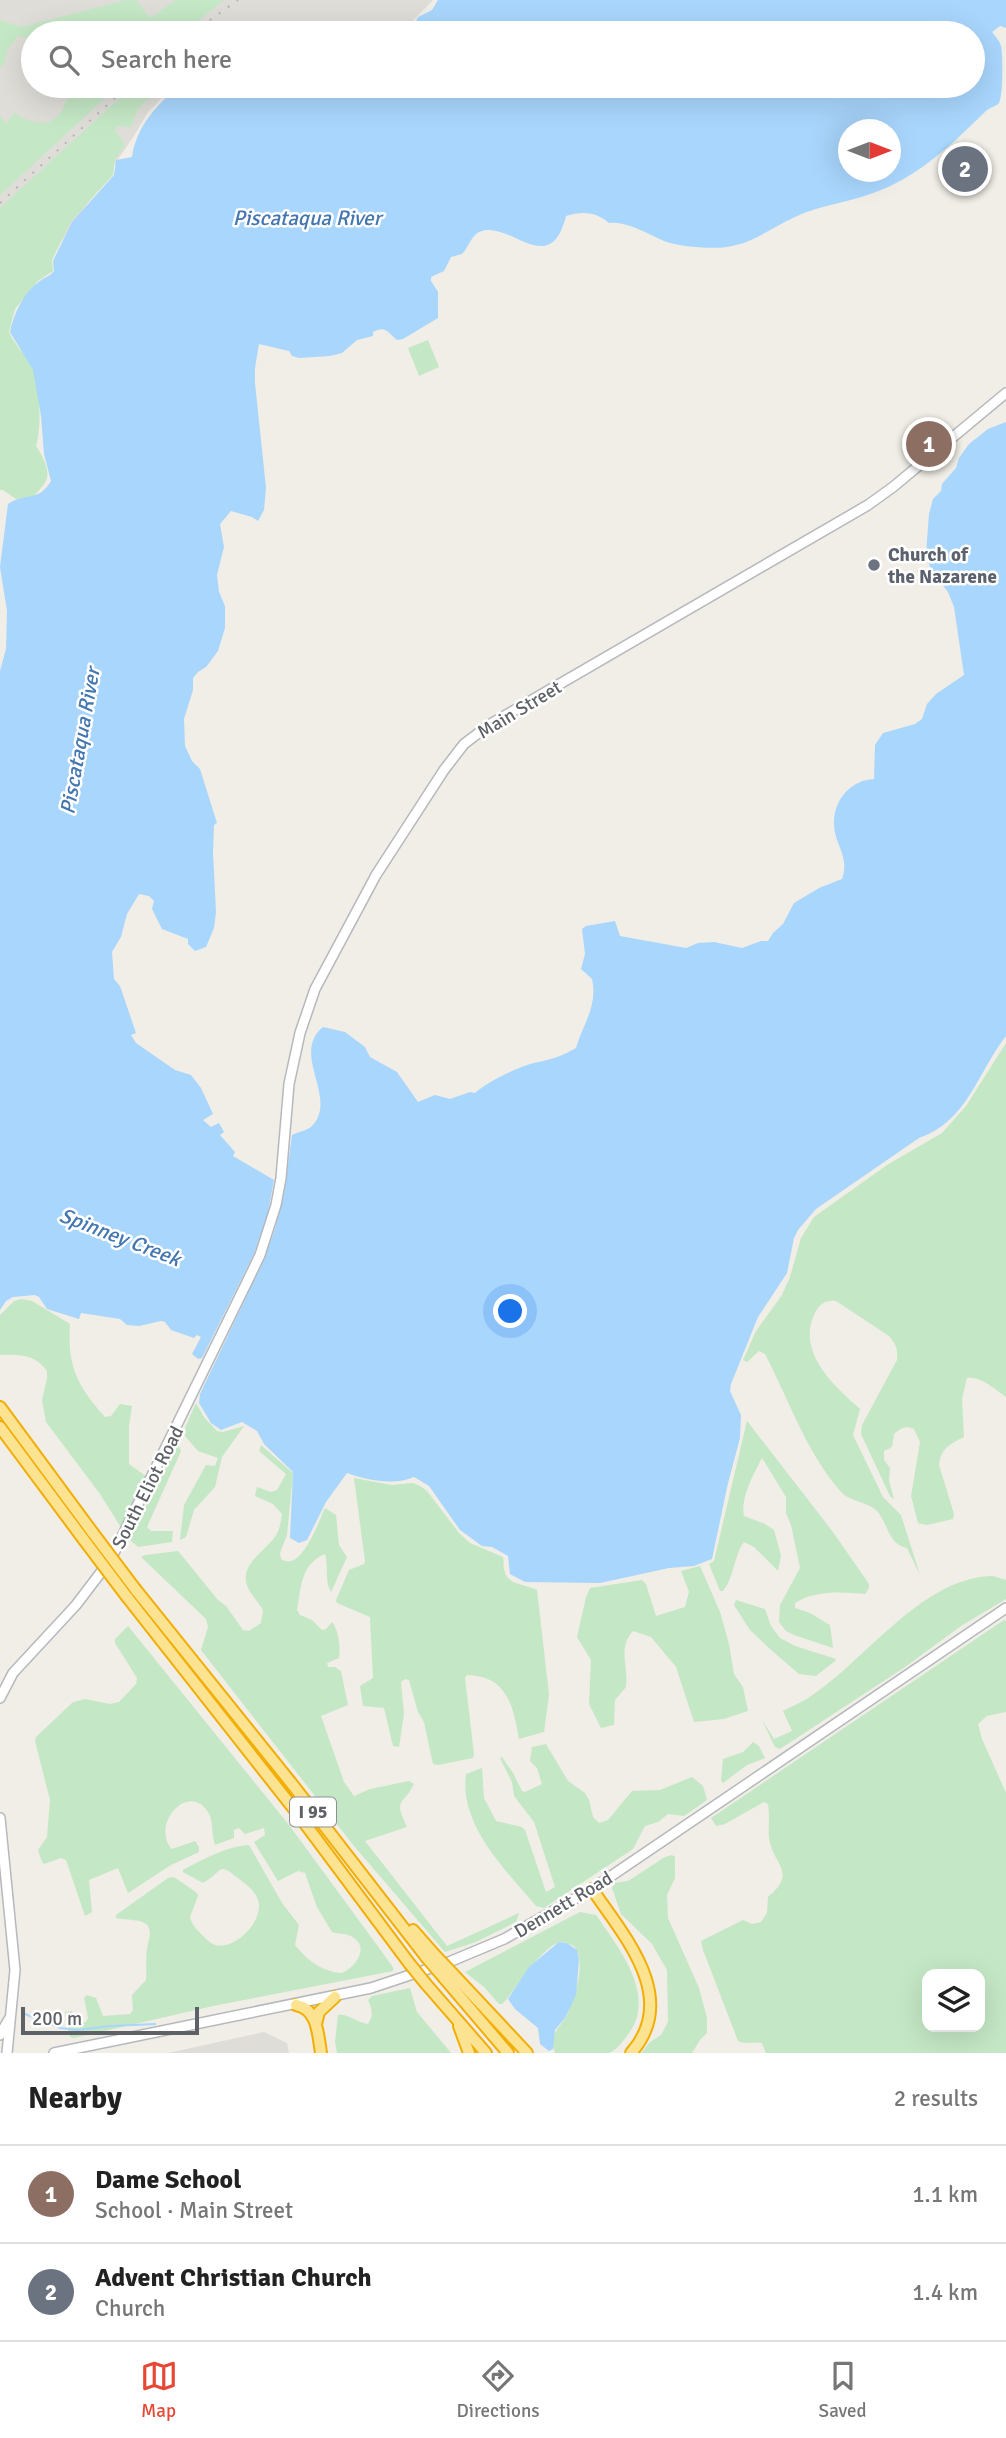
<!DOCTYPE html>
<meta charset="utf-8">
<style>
:root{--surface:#fff;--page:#f2f2f2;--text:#222;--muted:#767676;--line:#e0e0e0;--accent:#e74836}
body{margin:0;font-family:Signika,sans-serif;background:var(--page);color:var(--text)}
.controls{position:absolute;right:21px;bottom:21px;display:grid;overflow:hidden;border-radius:14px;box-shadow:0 7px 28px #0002}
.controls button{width:63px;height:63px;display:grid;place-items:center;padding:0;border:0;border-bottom:2px solid var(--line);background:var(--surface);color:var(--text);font:35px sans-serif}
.compass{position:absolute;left:838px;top:119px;width:63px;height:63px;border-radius:50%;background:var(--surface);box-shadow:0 7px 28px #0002;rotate:90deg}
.scale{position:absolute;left:21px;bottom:18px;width:178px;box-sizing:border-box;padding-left:7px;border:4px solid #5e6166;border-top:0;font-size:19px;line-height:24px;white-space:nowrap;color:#5e6166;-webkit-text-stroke:5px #fff;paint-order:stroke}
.you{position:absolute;left:511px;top:1312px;width:24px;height:24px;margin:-18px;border:5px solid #fff;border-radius:50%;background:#1a73e8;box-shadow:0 0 0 10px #1a73e833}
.badge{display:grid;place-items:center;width:46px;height:46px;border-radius:50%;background:var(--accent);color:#fff;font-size:23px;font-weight:700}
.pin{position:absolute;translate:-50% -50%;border:4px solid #fff;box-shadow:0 2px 7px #0006}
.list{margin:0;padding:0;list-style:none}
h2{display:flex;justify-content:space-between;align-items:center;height:91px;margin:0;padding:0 28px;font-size:30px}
h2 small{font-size:23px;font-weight:400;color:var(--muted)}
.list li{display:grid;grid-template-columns:46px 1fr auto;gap:21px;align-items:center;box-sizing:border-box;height:98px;padding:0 28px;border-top:2px solid var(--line)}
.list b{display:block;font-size:26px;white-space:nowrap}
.list p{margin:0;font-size:23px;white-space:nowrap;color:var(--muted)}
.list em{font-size:23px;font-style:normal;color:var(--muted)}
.icon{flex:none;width:38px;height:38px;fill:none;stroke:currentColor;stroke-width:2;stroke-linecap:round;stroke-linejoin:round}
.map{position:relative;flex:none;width:1006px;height:2053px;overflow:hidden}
.search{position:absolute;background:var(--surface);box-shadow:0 7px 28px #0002;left:21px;right:21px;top:21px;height:77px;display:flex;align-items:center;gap:18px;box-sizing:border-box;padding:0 24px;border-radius:38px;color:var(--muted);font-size:26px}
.sheet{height:287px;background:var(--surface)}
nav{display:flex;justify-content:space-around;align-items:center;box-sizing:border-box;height:98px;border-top:2px solid var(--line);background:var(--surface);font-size:19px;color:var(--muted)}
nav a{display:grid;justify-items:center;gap:4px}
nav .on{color:var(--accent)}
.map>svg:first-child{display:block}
.industrial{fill:#dfddd8}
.green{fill:#c4e7c5;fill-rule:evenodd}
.water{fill:#a9d6fd;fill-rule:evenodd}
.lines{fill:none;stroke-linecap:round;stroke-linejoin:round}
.stream{stroke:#a9d6fd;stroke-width:2}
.secondary-casing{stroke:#b5b8bd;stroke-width:12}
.highway-casing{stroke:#f2ae04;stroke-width:14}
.secondary{stroke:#fff;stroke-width:9}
.highway{stroke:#fbe392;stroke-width:10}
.rail{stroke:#b5b5b6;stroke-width:2;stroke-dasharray:2 9;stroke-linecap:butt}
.highway-bridge-casing{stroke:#f2ae04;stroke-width:14;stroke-linecap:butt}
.highway-bridge{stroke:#fbe392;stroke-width:10}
.worship-dot{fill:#6b7280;stroke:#fff;stroke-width:2.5}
.labels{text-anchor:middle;stroke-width:5;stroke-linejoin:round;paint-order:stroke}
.shield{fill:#fff;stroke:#8e9094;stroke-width:2}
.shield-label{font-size:18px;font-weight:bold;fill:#5e6166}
.worship-label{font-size:19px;font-weight:bold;fill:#5b616d;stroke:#fff;text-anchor:start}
.street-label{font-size:19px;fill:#5e6166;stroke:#fff}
.water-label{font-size:21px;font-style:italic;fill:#4476b0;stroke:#fff}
</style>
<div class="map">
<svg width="1006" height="2053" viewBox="0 0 1006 2053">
<rect width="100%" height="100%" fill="#f0eee6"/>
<path class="industrial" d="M0 0H433L408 26 384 23 373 33H307L301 31 293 33H33V86H174L148 112 134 136 25 294 0 276Z
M264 2032 287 2043 289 2053H168Z"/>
<path class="green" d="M126 0H136L150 18 176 0H224L183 33H113L111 27 93 21 67 33H33V44L27 38 18 36 7 50 4 64 0 68V20L22 27Z
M77 86H118L0 195V115L6 124 14 113C44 132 63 124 69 89Z
M133 86H170V88L162 92H156V96C138 104 137 110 131 127L117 126 115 130 125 145 115 159 113 175 71 221 52 260 53 271 38 281 15 309 9 332C15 346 27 356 33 369 40 390 42 426 36 446 42 455 51 470 46 481 43 486 37 492 34 497L16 499 3 490H0V208Z
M428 340 439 367 419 376 408 348Z
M1006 1043V1397C994 1389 981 1376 967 1378L962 1399 964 1437C950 1444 941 1448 939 1465L954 1514 953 1519 927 1525 918 1523 911 1496 920 1442 914 1429C906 1425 901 1428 894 1434L892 1447 884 1451V1460L890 1468 889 1481 894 1499 890 1496 861 1434 862 1425 897 1360C898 1349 896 1344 889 1336L836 1301C825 1300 819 1304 814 1315 797 1353 834 1386 860 1409L853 1435 883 1497 901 1515 920 1575 907 1548C889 1545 888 1525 878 1512 868 1501 850 1502 841 1492 806 1452 789 1400 765 1354L759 1351 747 1362 743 1360 756 1331 782 1295 790 1277 801 1238 814 1217 887 1165 942 1133 966 1106Z
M22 1299 32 1301 70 1324C67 1365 77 1386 105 1417L111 1416 120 1404 132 1406 129 1426V1464L147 1477 122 1529 100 1494 46 1422 42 1400 47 1379V1371C35 1354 19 1354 0 1355V1315L14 1301Z
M196 1403 204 1417 217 1431 223 1432 244 1426 222 1457 215 1487 194 1510 186 1537 180 1540 184 1505 206 1465 215 1466 218 1458 198 1451 185 1436V1428Z
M747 1421 833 1532 869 1584V1588L865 1594C842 1592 815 1590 795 1603V1608L810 1613 830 1625 833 1648 794 1635 786 1631 779 1622 780 1605 800 1568 791 1525 786 1513V1497L762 1458C754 1473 740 1499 744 1516L765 1524 774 1530 781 1556 778 1571 754 1547 744 1542C734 1555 734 1578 723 1591H720L709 1564 714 1561Z
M178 1444 181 1451 147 1527 151 1531H173L172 1542 138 1547 131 1541 130 1537Z
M261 1445 293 1473 287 1535 280 1553 281 1559C301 1573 318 1523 325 1508L336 1515 339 1545 347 1557 331 1592C324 1580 329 1567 325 1554 301 1564 301 1587 297 1610L300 1615 312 1620 322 1630 326 1629 332 1622C338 1629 341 1648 339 1658L327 1663 328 1667H335L341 1671 348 1705 321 1716 344 1782 354 1796 370 1789 409 1781 414 1784C403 1806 393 1798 407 1827L365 1841 447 1946 519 1913 516 1922 476 1942 445 1952 354 1846 201 1650 208 1627 206 1619 141 1557 145 1555 178 1551 218 1600 226 1606 243 1630 249 1631 261 1623 263 1610C258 1601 247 1591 246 1581 243 1562 267 1550 276 1535 280 1529 281 1521 282 1514L273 1504 255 1496 257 1487 271 1492 277 1490 286 1474 259 1451Z
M354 1478 392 1485 413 1483 420 1486 427 1491 459 1533 470 1543 503 1557C504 1561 503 1565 504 1569 506 1586 527 1584 537 1590L549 1695 544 1732 519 1739C513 1705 507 1676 467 1675L465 1678 474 1754 473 1758 438 1765 433 1764 432 1760 424 1722 418 1712 409 1680 405 1679 401 1682 404 1714 399 1747 393 1746 384 1708 363 1706 360 1686 373 1678 370 1617 337 1603 336 1600 349 1570 364 1564 365 1561Z
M700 1566 720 1612 729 1644 734 1674 743 1687 748 1711 724 1719 694 1722 676 1667 651 1637 633 1631C617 1648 629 1669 626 1687L615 1700 614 1725 601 1728 589 1704 591 1660 577 1637 586 1597 590 1588 642 1580 646 1584 656 1616 685 1607 689 1592 681 1571Z
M993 1576 1006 1580V1599L961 1626 905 1667 780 1749 775 1747 762 1720 774 1739 792 1731 783 1711C792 1706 803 1702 811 1696 866 1660 922 1577 993 1576Z
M736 1600 765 1609 771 1626 780 1638 795 1646 836 1659 835 1661 816 1676 799 1674 770 1649 750 1630 734 1605Z
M1004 1620 1006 1621V1712L987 1716 978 1724 982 1739 1006 1793V2053H766L762 2043C754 2041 745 2045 738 2041L703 1950 701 1941 743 1920 752 1924 761 1922 767 1913 768 1897C798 1872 773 1865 769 1838 768 1827 770 1816 768 1804L764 1802 725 1824 716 1826 711 1818ZM927 1974H980V2027H927Z
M128 1626 289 1825 393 1967V1971L213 2006 74 2038 70 2037 65 2012 72 2011 78 2023 86 2022 88 2018 84 1998 87 1995 96 1998 103 2016 130 2014 133 2010 132 1995 146 1980C147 1968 145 1955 148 1944 156 1916 137 1922 116 1918V1915L168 1878 174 1877 197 1893 198 1896 190 1917C192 1925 196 1929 202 1935 206 1939 210 1943 215 1945 235 1950 261 1923 259 1904 258 1895 250 1887 243 1882 215 1860 226 1870 203 1883L183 1872V1870C202 1860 227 1846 249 1845L282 1903 299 1925 295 1945C307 1960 322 1972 342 1973 357 1967 372 1944 348 1935 344 1933 337 1934 332 1932L317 1907 305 1873 298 1871 278 1881 254 1842 265 1835 264 1828 245 1834 239 1828 234 1830V1838L215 1845C211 1834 214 1822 208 1812 188 1781 150 1825 172 1849L195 1841 199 1847V1852L171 1865 128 1893 118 1868 89 1880 92 1912 85 1916 66 1860 61 1858 44 1864 42 1862 38 1850 47 1837 50 1800 35 1741 36 1737 73 1702 85 1699 110 1704 119 1702 136 1684 137 1678 115 1643V1639Z
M753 1742 759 1746 765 1758 747 1765 723 1783 721 1781 723 1759 743 1752Z
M546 1744 568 1781 585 1793 589 1800 593 1817 599 1823 608 1820 632 1791 660 1790 692 1777 703 1786 707 1800 684 1816 668 1814 658 1822 645 1826 633 1849 544 1908 536 1906C506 1870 459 1826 466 1774L482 1768 484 1798 496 1821 522 1827 525 1830 546 1892 555 1887 534 1822 514 1796 512 1782 500 1758 502 1757 513 1773 522 1791 525 1792 542 1784 537 1768 530 1761 532 1747Z
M672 1855 675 1857V1878L667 1895 668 1918 699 1988 707 2018V2033L700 2040 692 2053H641L650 2042 661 2035 668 2022 667 1970 652 1944 621 1914 612 1888 615 1883 628 1881 665 1857Z
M580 1912 596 1915C618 1947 657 1995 629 2033 624 2040 617 2050 609 2053 600 2053 567 2053 555 2053 547 2032 562 2028 568 2012 575 1994 587 1963 574 1946 572 1945 565 1942 563 1942 545 1940 514 1993 502 2004H499L484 1987 465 1972Z
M410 1988 417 2012 451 2053H337L335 2042 338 2015C347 2013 358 2023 368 2024 374 2015 372 2009 368 2000L372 1996Z"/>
<path class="water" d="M438 0H1006V28L1000 26 992 32C995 36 1000 41 1001 46 1003 54 1003 97 999 103 997 106 990 107 986 111 954 142 923 173 881 190 853 202 822 204 795 217 774 226 755 242 732 246 717 250 679 247 664 241 647 234 628 221 609 223 596 212 582 211 566 216 550 281 509 218 479 232 471 236 468 248 462 254L451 257 444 271 431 277V281L438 292V318L403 339 397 340C388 333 386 325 373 332V336L357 340 342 353 330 356 299 358 292 356 289 351 259 344 255 368V383L266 488 264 510 258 521 252 517 231 511 220 524 224 547 217 575 219 592 225 606V628L218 651 206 667 198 672 193 678V690L184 719 185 746 192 761 200 769 217 823 214 825 213 852 216 912 214 928 206 947 195 951 188 944V939L162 929 152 909 154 901 149 896 139 894 127 914 121 937 112 952 114 979 120 986 136 1033 131 1035 136 1043 175 1070 191 1075 201 1088 213 1114 203 1120 211 1127 219 1123 224 1132 220 1135 235 1152 233 1156 274 1180 268 1213 254 1254 202 1358 198 1359 192 1354 201 1337 197 1335 194 1338 171 1330 165 1322 161 1321 139 1326 127 1325 120 1319 81 1313 79 1319 47 1309 39 1297 35 1295 13 1297 6 1301 0 1310V671L6 649 7 611 0 567 8 504C25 492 38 503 51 481L44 454 41 416 33 370 10 332C14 313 23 293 40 281 45 277 49 277 54 271L53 261 72 222 114 175 116 160 132 157C137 125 156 107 178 86H973V33H374L386 26 411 31 418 17 432 10ZM848 130H890V172H848Z
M1006 422V1036C977 1073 968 1121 919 1138L816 1209 798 1230 794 1238 787 1273 758 1317 731 1384 730 1391 741 1415 740 1438 728 1483 712 1559 694 1566 669 1568 600 1583 525 1582 510 1574 508 1556 492 1547 482 1546 460 1530 429 1486 414 1477C394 1486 367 1480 347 1473L326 1502 307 1540 299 1543 290 1538 293 1472 264 1444 257 1431 242 1422 221 1430 211 1423 199 1403 200 1394 261 1266 274 1232 284 1194 292 1135C297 1132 307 1131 312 1126 339 1098 290 1054 323 1027L345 1032 365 1047 370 1057 397 1072 418 1102 435 1095 450 1099 470 1092 475 1093C486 1082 518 1067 534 1063 549 1060 563 1056 576 1048 583 1024 598 1006 592 979L581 969 585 954 582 929 586 926 615 921 620 936 686 948 698 943 714 942 742 948 761 941H768L773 933 783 924 794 903 819 888 842 879C850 856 835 846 834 825 833 800 851 780 874 779L875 745 883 733 915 724 922 719 927 704 936 694 964 675 954 607 948 592 931 570 926 554 929 514 933 499 941 491 942 484 956 468 959 458 969 444 988 429Z
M559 1942 567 1943 577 1950 579 1960 576 1995 565 2018 555 2030 553 2049 549 2051 540 2044 538 2028 515 2009 508 1999 529 1967Z"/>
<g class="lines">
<path class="stream" d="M25 2014 60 2028 78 2030 110 2026 155 2024"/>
<g class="secondary-casing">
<path id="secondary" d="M0 1698 13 1673 76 1605 111 1559 247 1282 260 1255 276 1205 281 1178 289 1084 300 1033 315 989 376 875 444 770 464 744 489 725 868 505 893 487 1006 393
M0 1818 15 1970 7 2053
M0 2035 9 2019
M54 2053 371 1988 449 1962 504 1939 592 1889 1006 1608"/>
</g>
<g class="highway-casing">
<path id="highway" d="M0 1407 93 1533
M0 1427 84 1540
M136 1590 292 1784 426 1957
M127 1597 297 1813 409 1963
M592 1889C624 1936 680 1998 631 2053
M413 1930 434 1954
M453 1974 527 2053
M444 1978 508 2053
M426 1984 486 2053
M296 2005C318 2009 318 2035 321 2053
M316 2024 319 2012 335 1997
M459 2026 469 2053"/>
</g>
<use href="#secondary" class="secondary"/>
<use href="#highway" class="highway"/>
<path class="rail" d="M192 33 238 0
M0 203 128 86"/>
<g class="highway-bridge-casing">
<path id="highway-bridge" d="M93 1533 136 1590
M84 1540 127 1597
M434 1954 453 1974
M426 1957 444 1978
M409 1963 426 1984"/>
</g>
<use href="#highway-bridge" class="highway-bridge"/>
</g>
<circle class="worship-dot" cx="874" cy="565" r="7"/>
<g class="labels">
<rect class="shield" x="290" y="1797.5" width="46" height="29" rx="5"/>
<g class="shield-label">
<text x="313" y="1818">I 95</text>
</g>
<g class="worship-label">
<text x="888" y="561">Church of<tspan x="888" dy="22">the Nazarene</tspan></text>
</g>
<g class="street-label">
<text transform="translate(519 709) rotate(-31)" y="7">Main Street</text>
<text transform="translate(147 1487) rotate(-63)" y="7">South Eliot Road</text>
<text transform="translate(563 1904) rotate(-31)" y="7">Dennett Road</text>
</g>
<g class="water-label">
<text x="307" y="225">Piscataqua River</text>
<text transform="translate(80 741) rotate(-80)" y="7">Piscataqua River</text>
<text transform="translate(120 1237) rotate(21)" y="7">Spinney Creek</text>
</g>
</g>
</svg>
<div class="controls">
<button><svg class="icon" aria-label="layers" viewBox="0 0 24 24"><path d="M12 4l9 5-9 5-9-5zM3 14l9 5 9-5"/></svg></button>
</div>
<svg class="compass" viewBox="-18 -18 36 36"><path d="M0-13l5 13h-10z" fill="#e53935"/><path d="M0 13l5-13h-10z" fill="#767676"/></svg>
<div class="scale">200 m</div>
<div class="you"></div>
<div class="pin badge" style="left:929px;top:444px;background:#8d6e63">1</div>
<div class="pin badge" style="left:965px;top:169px;background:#6b7280">2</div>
<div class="search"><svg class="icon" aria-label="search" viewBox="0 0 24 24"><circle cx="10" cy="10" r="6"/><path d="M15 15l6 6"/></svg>Search here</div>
</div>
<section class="sheet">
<h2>Nearby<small>2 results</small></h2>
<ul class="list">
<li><span class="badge" style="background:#8d6e63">1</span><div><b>Dame School</b><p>School · Main Street</p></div><em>1.1 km</em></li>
<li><span class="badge" style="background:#6b7280">2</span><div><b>Advent Christian Church</b><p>Church</p></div><em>1.4 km</em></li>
</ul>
</section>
<nav>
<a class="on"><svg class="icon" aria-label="map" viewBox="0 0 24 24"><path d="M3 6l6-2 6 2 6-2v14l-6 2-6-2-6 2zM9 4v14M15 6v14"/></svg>Map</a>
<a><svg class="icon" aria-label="directions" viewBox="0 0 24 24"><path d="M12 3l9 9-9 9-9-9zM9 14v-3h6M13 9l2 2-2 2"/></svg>Directions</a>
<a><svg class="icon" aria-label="saved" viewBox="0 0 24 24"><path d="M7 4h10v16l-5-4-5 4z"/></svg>Saved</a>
</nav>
